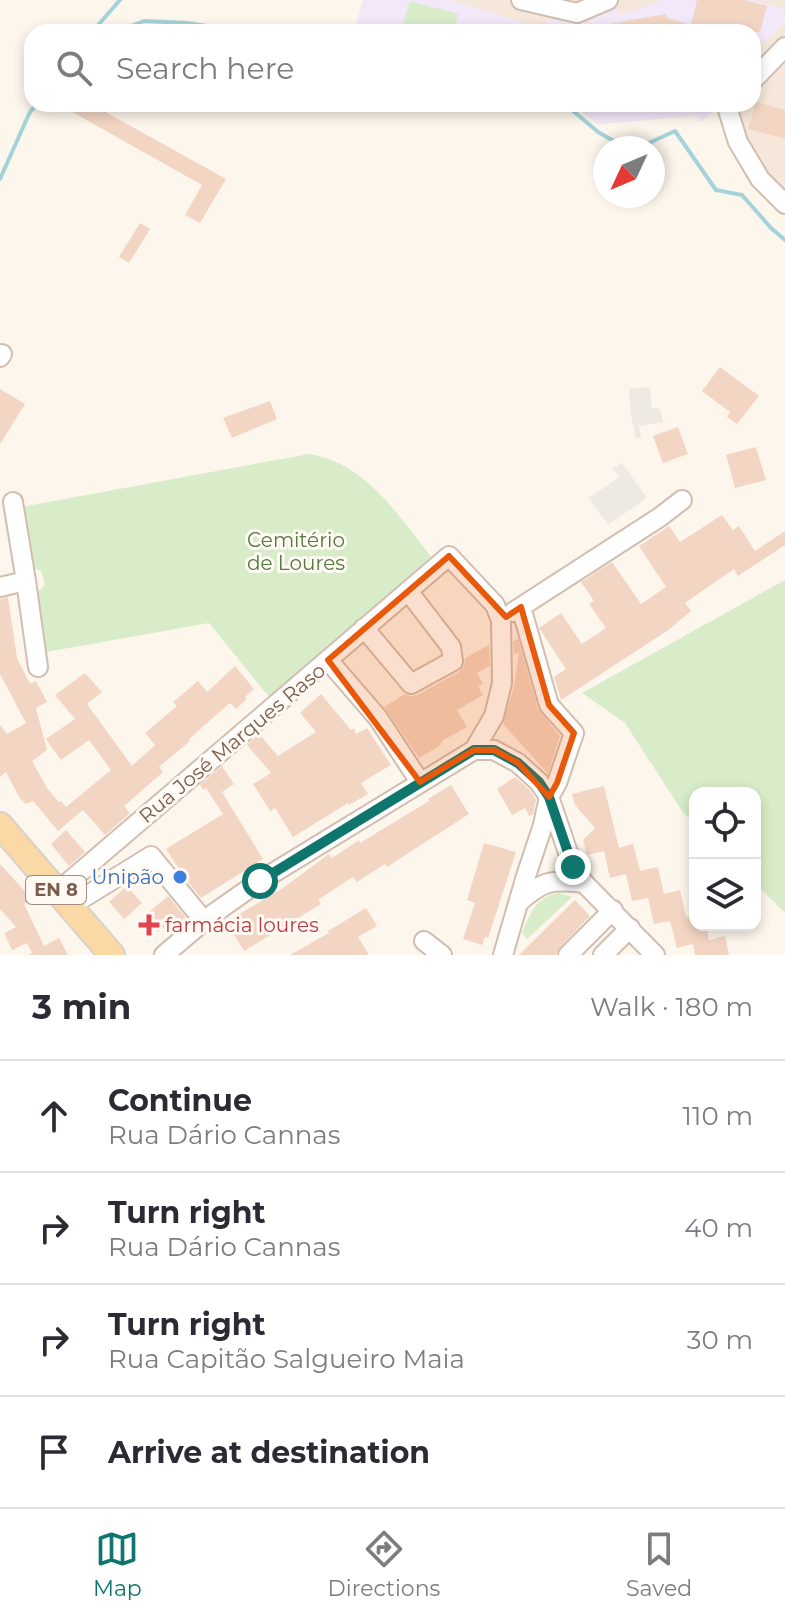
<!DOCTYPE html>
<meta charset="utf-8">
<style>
:root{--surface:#fff;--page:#f2f2f3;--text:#2b2b33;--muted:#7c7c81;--line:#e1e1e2;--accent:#0f766e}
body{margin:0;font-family:Montserrat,sans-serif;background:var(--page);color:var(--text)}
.controls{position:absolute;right:24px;bottom:24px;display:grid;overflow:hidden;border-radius:16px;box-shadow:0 4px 12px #0003}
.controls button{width:72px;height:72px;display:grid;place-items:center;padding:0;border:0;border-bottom:2px solid var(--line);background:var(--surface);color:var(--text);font:40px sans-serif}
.compass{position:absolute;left:593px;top:136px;width:72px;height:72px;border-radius:50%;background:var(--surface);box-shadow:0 4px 12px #0003;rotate:226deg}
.stop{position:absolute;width:24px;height:24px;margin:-18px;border:6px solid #0f766e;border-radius:50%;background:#fff}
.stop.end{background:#0f766e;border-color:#fff;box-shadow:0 2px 8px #0008}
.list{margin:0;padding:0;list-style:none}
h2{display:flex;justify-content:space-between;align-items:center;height:104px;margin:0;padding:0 32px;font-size:34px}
h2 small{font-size:26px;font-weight:400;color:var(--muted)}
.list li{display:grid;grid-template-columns:52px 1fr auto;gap:24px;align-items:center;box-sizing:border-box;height:112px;padding:0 32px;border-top:2px solid var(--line)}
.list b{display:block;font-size:30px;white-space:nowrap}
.list p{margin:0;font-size:26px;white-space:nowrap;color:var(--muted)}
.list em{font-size:26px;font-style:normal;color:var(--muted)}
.icon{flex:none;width:44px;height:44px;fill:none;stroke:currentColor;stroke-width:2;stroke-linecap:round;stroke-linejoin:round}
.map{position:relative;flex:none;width:785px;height:955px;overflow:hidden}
.search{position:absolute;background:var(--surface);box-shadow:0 4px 12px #0003;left:24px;right:24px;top:24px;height:88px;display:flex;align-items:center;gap:20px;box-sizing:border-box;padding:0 28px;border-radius:24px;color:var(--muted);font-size:30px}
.sheet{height:552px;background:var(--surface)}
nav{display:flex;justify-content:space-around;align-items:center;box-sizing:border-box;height:112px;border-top:2px solid var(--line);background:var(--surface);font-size:22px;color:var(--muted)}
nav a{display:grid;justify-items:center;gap:4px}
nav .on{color:var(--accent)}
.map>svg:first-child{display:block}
.residential{fill:#f5e8da}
.industrial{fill:#efe9e4}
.education{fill:#f3e8fa}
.green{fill:#d8ecc9}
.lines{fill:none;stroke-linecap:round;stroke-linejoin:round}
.stream{stroke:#a5d3da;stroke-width:4}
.building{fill:#f3d5c3}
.minor-casing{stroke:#d1beb0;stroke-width:22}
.major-casing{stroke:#dad1cd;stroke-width:28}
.minor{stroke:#fff;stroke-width:18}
.major{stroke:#fbd9a5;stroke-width:24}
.route{stroke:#0f766e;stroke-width:10}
.marked{fill:#e8590c;fill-opacity:0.2;stroke:#e8590c;stroke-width:6;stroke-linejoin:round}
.shop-dot{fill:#3f7fe0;stroke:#fffaf3;stroke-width:3}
.health-dot{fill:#e0444e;stroke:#fffaf3;stroke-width:3}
.labels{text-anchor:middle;stroke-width:6;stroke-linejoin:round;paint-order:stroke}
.shield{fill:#fffaf3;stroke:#a28b7f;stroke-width:2}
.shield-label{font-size:18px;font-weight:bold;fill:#7a5c4d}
.park-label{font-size:20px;fill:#537a41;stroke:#fffaf3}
.street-label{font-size:20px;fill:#7a5c4d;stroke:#fffaf3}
.shop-label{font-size:20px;fill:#366cbe;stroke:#fffaf3;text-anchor:end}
.health-label{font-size:20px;fill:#be3a42;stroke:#fffaf3;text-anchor:start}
</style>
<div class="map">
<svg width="785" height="955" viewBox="0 0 785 955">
<rect width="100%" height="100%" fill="#fdf6ec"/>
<path class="residential" d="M363 0H785V212L733 149 716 109 702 121 694 116 598 124 572 104H753V32H354Z"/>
<path class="industrial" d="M650 387 652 408 660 409 663 422 639 426 641 438 636 439 631 415 629 389Z
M622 463 647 498 608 525 589 498 619 477 613 468Z"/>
<path class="education" d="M363 0H451L542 28 548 19 574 22 585 20 614 7 621 16 661 0H755L784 9 785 21 753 53V32H354Z
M572 104H713L716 108 702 121 694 116 598 124Z"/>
<path class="green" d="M410 1 458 14 453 32H433L403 23Z
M309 454C367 463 399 517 433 559L278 691 269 697 209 623 46 652 35 591 40 590 45 585 41 571 25 564 21 507Z
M785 580V913L755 883V793H695V824L682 811 625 723 582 693Z
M559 893 572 897 527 939 522 933C531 913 535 897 559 893Z"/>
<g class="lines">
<path class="stream" d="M92 32 120 0
M115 32 144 21 188 23 244 32
M565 104 598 132 621 145 647 144 675 131 716 190 742 195 771 228 785 240
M0 179 29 114 36 104"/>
</g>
<path class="building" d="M697 0H745L767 6 760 32H599L598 26 666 14 667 18 691 25Z
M756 102 785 110V139L748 129Z
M58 104H91L226 179 200 223 185 215 202 185Z
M140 223 150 229 129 263 119 257Z
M720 367 759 396 737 424 727 417 730 412 702 391Z
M0 389 25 404 0 444Z
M270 401 277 419 232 438 223 418Z
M678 427 688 454 663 463 653 436Z
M756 447 766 480 735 488 726 455Z
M722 515 733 530 739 526 755 551 785 531V545L738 576 734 569 685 603 691 611 667 631 561 700 554 677 566 669 539 628 561 613 582 644 606 628 589 604 594 601 581 582 612 562 641 604 666 587 639 546 669 526 680 542Z
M8 597 17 658 30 684 36 681 47 702 36 708 47 750 32 761 47 788 59 802 61 801 66 807 111 770 89 740 61 760 46 739 75 719 55 695 85 673 102 692 87 704 132 766 155 745 145 733 177 706 173 702 198 681 207 692 235 666 254 689 245 697 247 699 236 709 230 703 189 739 190 741 159 767 163 772 124 806 130 813 105 835 83 810 58 831 33 801 26 804 19 797 6 772 0 777V725L7 734 26 723 0 674V599Z
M518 638 538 709 560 736 548 774 503 724 514 686 519 652 514 655 513 642Z
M489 645 490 666 477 673 483 684 478 686 483 695 457 710 467 727 442 741 441 745 419 758 384 707 405 694 411 696 417 695 459 672 464 666 465 658Z
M321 694 351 730 354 728 356 734 367 728 391 765 361 783 368 794 349 805 348 803 293 837 275 808 270 811 253 784 271 773 247 745 259 734 278 756 316 732 300 713Z
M222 766 234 784 222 792 263 859 201 898 184 877 166 849 223 814 206 788 203 790 200 785Z
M515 777 530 790 536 800 533 814 529 816 525 808 512 815 497 789Z
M451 785 469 814 387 867 385 864 357 882 353 877 318 900 321 904 244 951 226 922 283 888 329 854 332 858 359 840 360 843 429 801 428 799Z
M604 786 619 848 633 844 640 871 658 867 664 894 680 890 686 917 695 915V925H706L709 940 725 936 729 955H695L693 944 677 948 670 921 654 924 648 898 632 901 626 874 610 878 604 851 587 855 583 840 595 828 575 805 572 794Z
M66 830 85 852 69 866 51 844Z
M484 843 516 852 488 938 485 937 482 945 463 939 475 903 467 900Z
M0 864 31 898 24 904 44 946 59 938 68 955H28L32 953 27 943 12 950 4 933 16 927 0 909Z
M127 886 142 903 124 919 109 902Z
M168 896 186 918 168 933 163 928 158 932 144 916Z
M575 900 590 916 560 947 556 955H519Z
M366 908 377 926 358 937 369 955H290L329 933 328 931Z"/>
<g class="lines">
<g class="minor-casing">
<path id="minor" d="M521 0 577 13 608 0
M753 80 785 47
M730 104 727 107 738 142 760 179 785 204
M0 357 2 354
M13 502 26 581 38 667
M0 587 26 581
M513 612 660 517 682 500
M364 628 411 684 453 661 451 647 408 591
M328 660 378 718 420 782
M57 892 449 556 495 605 501 620 502 683 494 716 474 750
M518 903C542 881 551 879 584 883
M70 906 151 856 204 921
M424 941 442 955
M164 955 210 916 260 881 474 750H494L518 763 539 782 549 797 573 867 584 883 655 955
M503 955 526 876 543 825 549 797 557 783 574 733 549 705 521 607
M568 955 613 910
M603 955 630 928"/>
</g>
<g class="major-casing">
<path id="major" d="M0 825 112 955"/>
</g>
<use href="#minor" class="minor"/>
<use href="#major" class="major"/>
</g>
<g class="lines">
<path class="route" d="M260 881 474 750H494L518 763 539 782 549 797 573 867"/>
</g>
<path class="marked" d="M449 556 506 617 521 607 549 705 574 733 557 783 549 797 518 763 494 750H474L420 782 328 660Z"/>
<circle class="shop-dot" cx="180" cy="877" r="8"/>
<path class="health-dot" d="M145 913h8v8h8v8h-8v8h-8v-8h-8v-8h8z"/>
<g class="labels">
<rect class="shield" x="26" y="876" width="60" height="28" rx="6"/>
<g class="shield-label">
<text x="56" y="896">EN 8</text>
</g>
<g class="park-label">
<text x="296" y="547">Cemitério<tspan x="296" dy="23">de Loures</tspan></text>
</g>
<g class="street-label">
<text transform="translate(232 743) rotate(-40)" y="7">Rua José Marques Raso</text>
</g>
<g class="shop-label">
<text x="164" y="884">Unipão</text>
</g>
<g class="health-label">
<text x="165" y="932">farmácia loures</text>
</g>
</g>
</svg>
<div class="controls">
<button><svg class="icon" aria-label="locate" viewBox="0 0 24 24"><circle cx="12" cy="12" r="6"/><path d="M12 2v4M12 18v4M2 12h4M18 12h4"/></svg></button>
<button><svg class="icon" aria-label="layers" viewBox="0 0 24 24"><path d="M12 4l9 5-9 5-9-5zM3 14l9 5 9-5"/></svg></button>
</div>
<svg class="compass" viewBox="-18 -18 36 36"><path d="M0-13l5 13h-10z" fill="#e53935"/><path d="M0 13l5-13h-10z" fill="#7c7c81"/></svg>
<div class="stop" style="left:260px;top:881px"></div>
<div class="stop end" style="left:573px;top:867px"></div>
<div class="search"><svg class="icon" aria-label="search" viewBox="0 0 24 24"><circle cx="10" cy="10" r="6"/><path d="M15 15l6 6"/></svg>Search here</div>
</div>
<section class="sheet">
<h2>3 min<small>Walk · 180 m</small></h2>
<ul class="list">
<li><svg class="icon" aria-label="ahead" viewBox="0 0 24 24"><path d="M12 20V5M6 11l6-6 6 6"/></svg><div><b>Continue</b><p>Rua Dário Cannas</p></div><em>110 m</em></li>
<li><svg class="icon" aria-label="right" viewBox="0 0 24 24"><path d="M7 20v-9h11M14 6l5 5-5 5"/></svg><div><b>Turn right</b><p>Rua Dário Cannas</p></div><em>40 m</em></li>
<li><svg class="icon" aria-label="right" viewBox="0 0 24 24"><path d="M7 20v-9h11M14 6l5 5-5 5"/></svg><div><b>Turn right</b><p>Rua Capitão Salgueiro Maia</p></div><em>30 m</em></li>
<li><svg class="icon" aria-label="arrive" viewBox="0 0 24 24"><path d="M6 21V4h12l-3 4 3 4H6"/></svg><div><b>Arrive at destination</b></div></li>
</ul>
</section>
<nav>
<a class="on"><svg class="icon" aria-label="map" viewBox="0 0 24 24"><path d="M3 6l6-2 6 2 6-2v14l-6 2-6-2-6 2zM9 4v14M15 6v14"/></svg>Map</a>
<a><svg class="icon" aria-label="directions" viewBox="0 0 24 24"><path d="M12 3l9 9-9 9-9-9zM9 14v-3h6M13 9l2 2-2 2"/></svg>Directions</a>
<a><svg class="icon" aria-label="saved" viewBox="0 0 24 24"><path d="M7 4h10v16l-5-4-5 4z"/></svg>Saved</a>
</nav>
